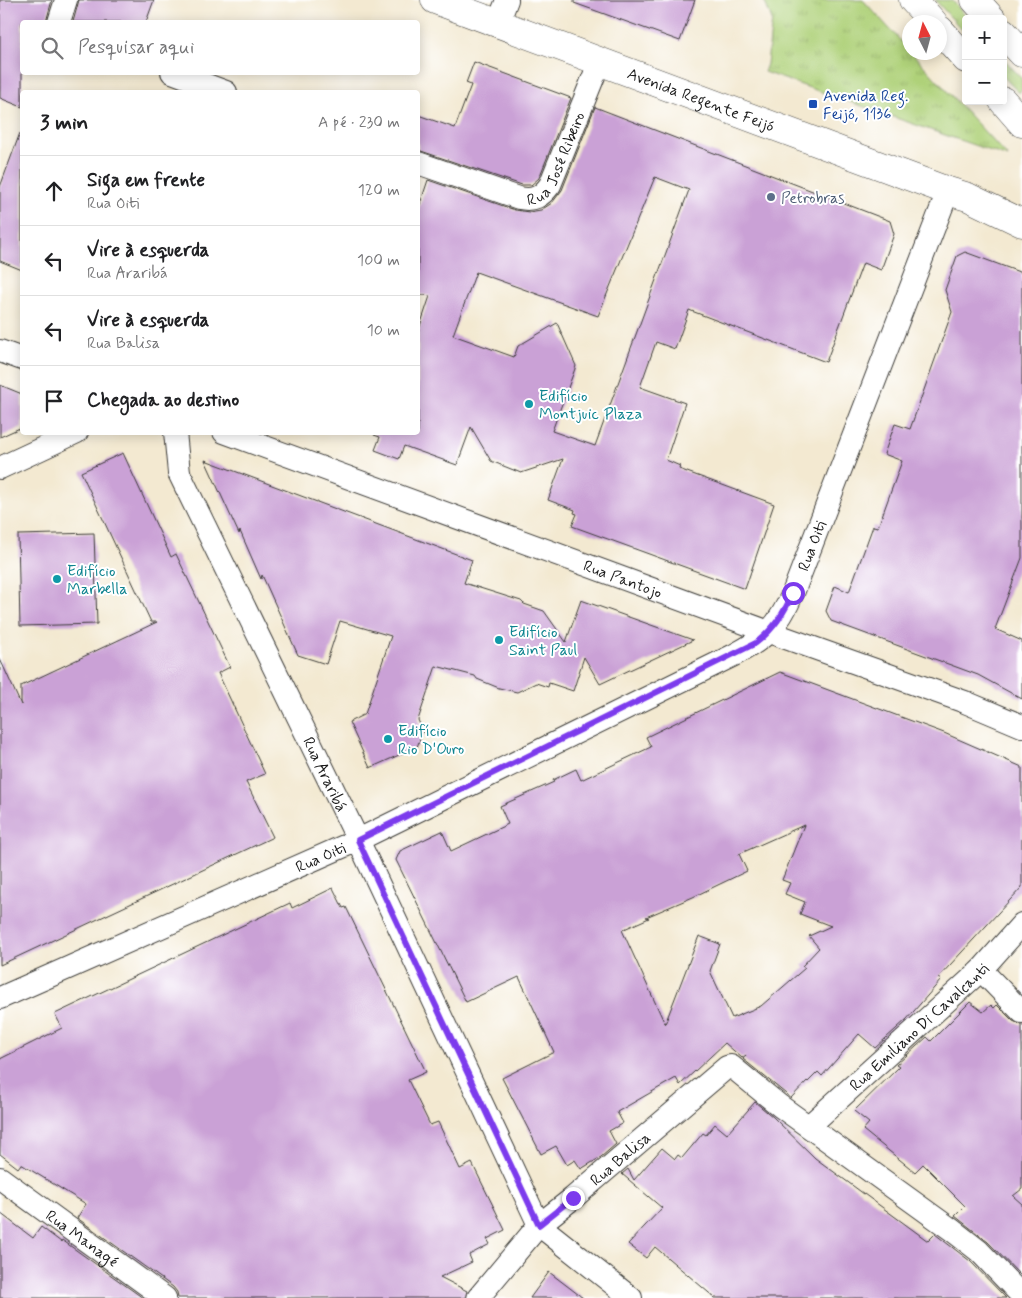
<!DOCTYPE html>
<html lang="pt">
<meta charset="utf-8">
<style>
:root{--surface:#fff;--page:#f2f2f2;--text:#202124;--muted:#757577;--line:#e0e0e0}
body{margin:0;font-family:Mynerve,sans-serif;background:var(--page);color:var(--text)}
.controls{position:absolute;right:15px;top:15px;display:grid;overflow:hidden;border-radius:5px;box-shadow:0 2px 12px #0003}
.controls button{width:45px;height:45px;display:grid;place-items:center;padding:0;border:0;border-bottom:1px solid var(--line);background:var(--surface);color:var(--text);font:25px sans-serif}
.compass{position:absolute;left:902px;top:15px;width:45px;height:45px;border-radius:50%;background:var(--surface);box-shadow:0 2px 12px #0003;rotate:354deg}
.stop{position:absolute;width:15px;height:15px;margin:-11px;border:4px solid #7c3aed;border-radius:50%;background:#fff}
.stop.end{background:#7c3aed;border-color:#fff;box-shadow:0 1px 5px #0008}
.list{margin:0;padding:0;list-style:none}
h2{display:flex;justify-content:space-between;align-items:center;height:65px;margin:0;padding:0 20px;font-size:21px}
h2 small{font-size:16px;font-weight:400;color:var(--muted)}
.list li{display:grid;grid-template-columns:32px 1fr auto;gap:15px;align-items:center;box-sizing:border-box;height:70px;padding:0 20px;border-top:1px solid var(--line)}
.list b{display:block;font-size:19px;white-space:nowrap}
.list p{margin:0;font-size:16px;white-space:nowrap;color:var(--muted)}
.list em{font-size:16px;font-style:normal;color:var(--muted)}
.icon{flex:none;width:28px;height:28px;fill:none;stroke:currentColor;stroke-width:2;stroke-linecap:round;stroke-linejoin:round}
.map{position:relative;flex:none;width:1022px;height:1298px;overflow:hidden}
.search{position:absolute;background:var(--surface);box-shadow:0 2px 12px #0003;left:20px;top:20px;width:400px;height:55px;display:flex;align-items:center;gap:12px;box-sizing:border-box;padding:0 18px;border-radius:5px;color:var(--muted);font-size:19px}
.panel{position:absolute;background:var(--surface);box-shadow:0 2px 12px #0003;left:20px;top:90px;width:400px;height:345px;border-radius:5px}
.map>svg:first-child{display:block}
.grass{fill:url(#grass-tufts);stroke:#66764a}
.building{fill:#caa1d6;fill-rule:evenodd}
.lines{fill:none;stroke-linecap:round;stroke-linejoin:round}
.street-casing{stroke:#3c3b37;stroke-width:24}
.secondary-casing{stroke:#3c3b37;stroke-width:29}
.primary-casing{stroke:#3c3b37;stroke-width:29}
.street{stroke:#fff;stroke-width:22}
.secondary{stroke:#fff;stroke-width:28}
.primary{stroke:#fff;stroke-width:28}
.route{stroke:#7c3aed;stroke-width:6}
.transit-dot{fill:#1a4fb4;stroke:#fff;stroke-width:2}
.service-dot{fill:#5c6f8a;stroke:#fff;stroke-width:2}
.culture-dot{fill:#0f9aa8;stroke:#fff;stroke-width:2}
.labels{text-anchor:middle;stroke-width:4;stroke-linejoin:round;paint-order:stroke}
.transit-label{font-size:16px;fill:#164399;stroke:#fff;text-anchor:start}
.street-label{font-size:16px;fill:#1c1c1c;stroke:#fff}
.service-label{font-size:16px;fill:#4e5e75;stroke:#fff;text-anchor:start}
.culture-label{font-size:16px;fill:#0d838f;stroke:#fff;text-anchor:start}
</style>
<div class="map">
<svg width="1022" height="1298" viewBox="0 0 1022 1298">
<defs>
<pattern id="grass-tufts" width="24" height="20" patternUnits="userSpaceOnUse" patternTransform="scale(1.25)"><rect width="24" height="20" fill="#afd179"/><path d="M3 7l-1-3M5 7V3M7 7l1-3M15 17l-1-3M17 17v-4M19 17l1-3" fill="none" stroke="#96b368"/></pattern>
</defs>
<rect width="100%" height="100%" fill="#fff"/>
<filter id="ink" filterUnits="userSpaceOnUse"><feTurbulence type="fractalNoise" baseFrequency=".02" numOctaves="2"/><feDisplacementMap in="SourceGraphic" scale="10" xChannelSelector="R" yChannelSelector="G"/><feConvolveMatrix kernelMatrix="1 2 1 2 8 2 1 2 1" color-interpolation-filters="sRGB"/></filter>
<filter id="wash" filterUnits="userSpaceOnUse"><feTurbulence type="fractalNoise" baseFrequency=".0096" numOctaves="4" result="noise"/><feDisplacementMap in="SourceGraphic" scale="20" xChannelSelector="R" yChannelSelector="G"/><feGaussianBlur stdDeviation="1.12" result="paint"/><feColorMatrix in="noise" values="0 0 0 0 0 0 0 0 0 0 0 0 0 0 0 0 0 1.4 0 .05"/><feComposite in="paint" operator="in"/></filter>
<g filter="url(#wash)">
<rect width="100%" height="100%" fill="#f3e9d1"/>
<path class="grass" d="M764 0H863L1008 157 764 72 767 64 772 20Z
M935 0H952L968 19H966V34Z
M1003 58 1022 79V89L1019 93 1003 76Z"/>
<g id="blocks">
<path class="building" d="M0 0H52L46 22H22V107L0 98Z
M79 0H154L146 22H73Z
M574 0H695L680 41 574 3Z
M474 62 571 98 539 178 531 185H522L418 150V115L455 128 471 85 466 83Z
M595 107 890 221 894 234 881 270 863 263 826 362 689 310 675 349 656 342 640 387 685 403 666 460 680 466 679 469 774 504 745 589 572 526 577 514 574 513 575 510 548 500 563 459 521 473 491 461 471 427 457 465 404 446 399 459 375 450 380 437 374 435 375 432H418V332L430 296 418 294V210L428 180 515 210 529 212 541 210 552 203 562 190ZM655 177 689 190 595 446 552 431 576 366 557 323 518 346 514 357 453 335 476 272 598 316Z
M20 133 22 134V270L0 261V187Z
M965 252 1022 273V558L995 629 1022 641V699L978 675 831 621 826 611 835 586 849 592 873 526 878 527 902 461 884 454 895 424 910 429 952 312 945 290 957 256Z
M0 385 22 394V427L0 437Z
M123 453 171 557 176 554 230 667 218 673 265 774 246 782 273 837 0 965V659L21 705V686L157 622H151L81 472Z
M205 460 472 560 464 583 521 601 524 604 544 611 566 642 581 600 693 640 600 684 584 657 573 691 549 683 548 687 536 683 517 692 499 688 477 679 475 676 436 666 418 720 423 731 417 747 370 768 349 722 365 714 391 636 340 621 326 664 298 655 262 575 261 579 240 531 239 534Z
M94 533 97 624 20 626 18 535Z
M780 672 944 733 1022 767V887L938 978 941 980 907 1019 875 1048 859 1034 822 1076 818 1072 808 1082 807 1081 791 1098 743 1059 746 1055 742 1058 725 1043 680 1085 676 1078 617 1112 623 1123 609 1131 616 1144 601 1157 581 1169 575 1160 567 1165 556 1146 541 1154 502 1078 554 1052 519 977 466 1002 396 860 400 851 442 831 451 851 508 824 500 806 554 782 553 780 576 769 581 780 651 747 646 737ZM804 825 782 880 790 883 785 894 805 902 800 914 831 926 809 936 819 948 802 966 805 968 761 1006 732 1018 710 971 720 944 699 936 665 1024 622 930 649 918 646 917 693 897 747 871 739 854Z
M333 888 343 908 346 907 426 1072 408 1080 430 1125 438 1122 460 1169 472 1163 505 1230 487 1239 490 1244 469 1255 472 1262 440 1277 467 1291 465 1298H178L177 1292 173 1287 77 1218 86 1204 21 1164 18 1168 0 1154V1059L62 1028 55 1014 290 903 292 908Z
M970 1002 983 1012 991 1005 994 1008 997 1005 1013 1021 1022 1025V1189L1013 1196 1022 1204V1277L988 1242 955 1216 965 1206 923 1164 915 1172 863 1130 869 1123 854 1111 899 1067 896 1065 927 1037 931 1041Z
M755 1102 773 1117 815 1158 928 1241 935 1234 944 1241 970 1261 1006 1298H715L655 1247 646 1258 628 1244 662 1208 622 1174 628 1169 634 1180 662 1148 675 1159 678 1155 682 1158 703 1133 706 1135 715 1124 727 1134Z
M0 1213 33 1238 41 1227 61 1242 62 1240 143 1298H0Z
M549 1272 583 1298H530Z"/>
</g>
</g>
<g filter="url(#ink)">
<use href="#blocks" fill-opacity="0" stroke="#3c3b37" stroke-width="1"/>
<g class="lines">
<g class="street-casing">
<g id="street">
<path d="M59 22 66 0"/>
<path d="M498 23 507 0"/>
<path d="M172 72 226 92"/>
<path id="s1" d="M418 163 519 198C534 201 541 197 550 185L600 61"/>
<path d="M0 351 22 359"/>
<path id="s2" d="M175 432 179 473 358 840 539 1225 631 1298"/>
<path id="s3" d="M224 432 769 632 965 702 1022 726"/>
<path d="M0 468 77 432"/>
<path d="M981 970 1022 1012"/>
<path id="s4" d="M0 998 358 840 734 655C766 638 778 627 793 593L948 191"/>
<path id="s5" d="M809 1126 981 970 1022 924"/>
<path id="s6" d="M0 1178 165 1298"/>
<path id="s7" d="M478 1298 539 1225 573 1198 727 1067 731 1066 780 1106 952 1230 979 1251 1022 1296"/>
</g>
</g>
<g class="secondary-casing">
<g id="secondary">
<path id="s8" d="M435 0 948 191 968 197 1022 223"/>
</g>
</g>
<g class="primary-casing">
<path id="primary" d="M913 0 933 22
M975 0 992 19
M940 30 966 59
M1003 32 1022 53
M1003 101 1022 123"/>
</g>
<use href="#street" class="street"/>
<use href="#secondary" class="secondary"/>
<use href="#primary" class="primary"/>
</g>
</g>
<g class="lines" filter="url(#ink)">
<path class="route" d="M573 1198 539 1225 358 840 756 643C774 629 784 613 793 593"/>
</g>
<rect class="transit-dot" x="808" y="99" width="10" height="10" rx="2.5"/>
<circle class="service-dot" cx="771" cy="197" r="5"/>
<g class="culture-dot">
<circle cx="529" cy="404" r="5"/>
<circle cx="57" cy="579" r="5"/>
<circle cx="499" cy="640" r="5"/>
<circle cx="388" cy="739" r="5"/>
</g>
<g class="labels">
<g class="transit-label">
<text x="823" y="101">Avenida Reg.<tspan x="823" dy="18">Feijó, 1136</tspan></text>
</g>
<g class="street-label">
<text dy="6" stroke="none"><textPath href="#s8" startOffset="284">Avenida Regente Feijó</textPath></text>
<text dy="6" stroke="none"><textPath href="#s1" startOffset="168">Rua José Ribeiro</textPath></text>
<text dy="6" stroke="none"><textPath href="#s4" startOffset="949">Rua Oiti</textPath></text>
<text dy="6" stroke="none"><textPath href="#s3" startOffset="425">Rua Pantojo</textPath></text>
<text dy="6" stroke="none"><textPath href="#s2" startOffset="376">Rua Araribá</textPath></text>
<text dy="6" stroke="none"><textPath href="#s4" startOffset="350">Rua Oiti</textPath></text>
<text dy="6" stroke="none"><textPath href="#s5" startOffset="148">Rua Emiliano Di Cavalcanti</textPath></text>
<text dy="6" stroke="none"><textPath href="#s7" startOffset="200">Rua Balisa</textPath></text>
<text dy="6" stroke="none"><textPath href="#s6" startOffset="102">Rua Managé</textPath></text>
</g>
<g class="service-label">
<text x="781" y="203">Petrobras</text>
</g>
<g class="culture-label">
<text x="539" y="401">Edifício<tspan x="539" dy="18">Montjuic Plaza</tspan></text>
<text x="67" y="576">Edifício<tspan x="67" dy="18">Marbella</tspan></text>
<text x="509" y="637">Edifício<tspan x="509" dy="18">Saint Paul</tspan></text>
<text x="398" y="736">Edifício<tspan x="398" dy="18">Rio D'Ouro</tspan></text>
</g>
</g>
</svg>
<div class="controls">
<button>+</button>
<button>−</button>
</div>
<svg class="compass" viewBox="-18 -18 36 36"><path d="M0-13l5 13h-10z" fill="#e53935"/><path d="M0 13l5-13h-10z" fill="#757577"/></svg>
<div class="stop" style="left:793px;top:593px"></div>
<div class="stop end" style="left:573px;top:1198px"></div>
<div class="search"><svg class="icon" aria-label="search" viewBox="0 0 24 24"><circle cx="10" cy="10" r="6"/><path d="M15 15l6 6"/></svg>Pesquisar aqui</div>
<section class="panel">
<h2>3 min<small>A pé · 230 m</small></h2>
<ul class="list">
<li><svg class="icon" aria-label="ahead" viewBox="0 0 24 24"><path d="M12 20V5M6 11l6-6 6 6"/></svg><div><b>Siga em frente</b><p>Rua Oiti</p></div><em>120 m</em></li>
<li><svg class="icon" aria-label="left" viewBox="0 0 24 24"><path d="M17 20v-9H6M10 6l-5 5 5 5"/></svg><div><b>Vire à esquerda</b><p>Rua Araribá</p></div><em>100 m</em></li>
<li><svg class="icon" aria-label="left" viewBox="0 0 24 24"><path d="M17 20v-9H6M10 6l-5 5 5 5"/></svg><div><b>Vire à esquerda</b><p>Rua Balisa</p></div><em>10 m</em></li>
<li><svg class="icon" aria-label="arrive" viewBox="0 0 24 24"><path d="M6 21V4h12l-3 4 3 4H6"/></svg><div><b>Chegada ao destino</b></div></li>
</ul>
</section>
</div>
